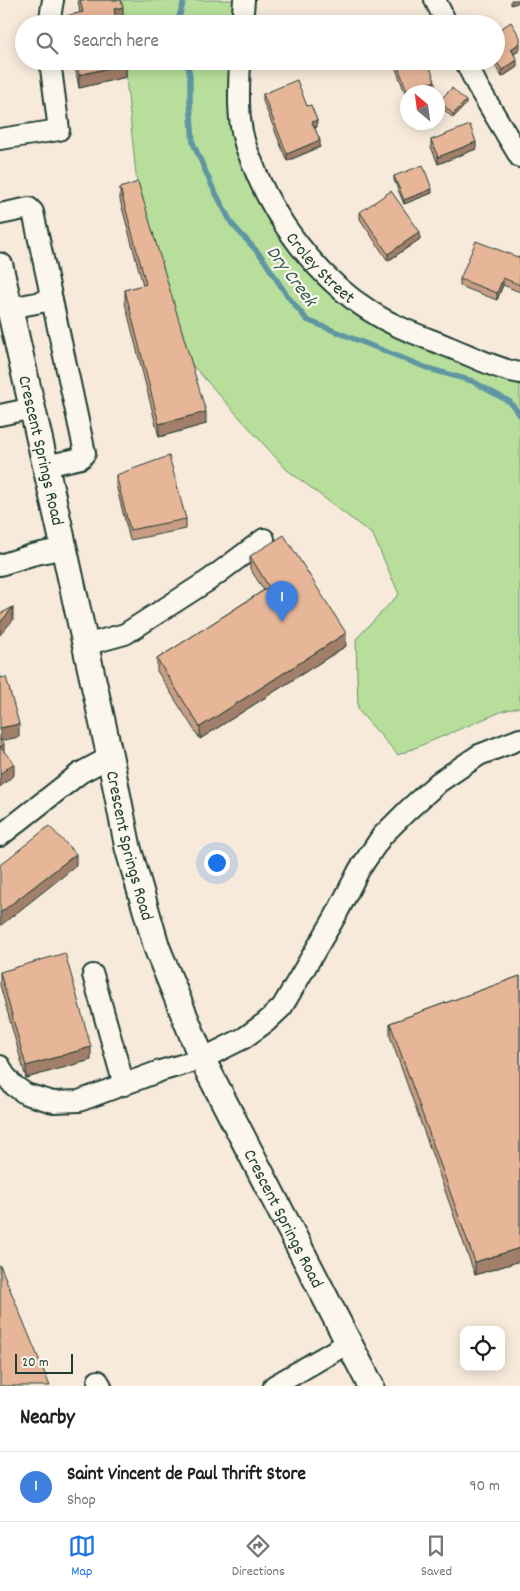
<!DOCTYPE html>
<style>
:root{--surface:#fff;--page:#f6f6f6;--text:#202124;--muted:#757577;--line:#e0e0e0;--accent:#1a73e8}
body{margin:0;font-family:Dekko,sans-serif;background:var(--page);color:var(--text)}
.controls{position:absolute;right:15px;bottom:15px;display:grid;overflow:hidden;border-radius:10px;box-shadow:0 2px 12px #0003}
.controls button{width:45px;height:45px;display:grid;place-items:center;padding:0;border:0;border-bottom:1px solid var(--line);background:var(--surface);color:var(--text);font:25px sans-serif}
.compass{position:absolute;left:400px;top:85px;width:45px;height:45px;border-radius:50%;background:var(--surface);box-shadow:0 2px 12px #0003;rotate:331deg}
.scale{position:absolute;left:15px;bottom:12px;width:58px;box-sizing:border-box;padding-left:5px;border:2px solid #1f3d34;border-top:0;font-size:14px;line-height:18px;white-space:nowrap;color:#1f3d34;-webkit-text-stroke:4px #fbf7ec;paint-order:stroke}
.you{position:absolute;left:216px;top:862px;width:18px;height:18px;margin:-12px;border:4px solid #fff;border-radius:50%;background:#1a73e8;box-shadow:0 0 0 8px #1a73e833}
.badge{display:grid;place-items:center;width:32px;height:32px;border-radius:50%;background:var(--accent);color:#fff;font-size:16px;font-weight:700}
.pin{position:absolute;translate:-50% -41px;filter:drop-shadow(0 1px 2px #0008)}
.pin::after{content:'';position:absolute;top:26px;width:18px;height:15px;background:inherit;clip-path:polygon(0 0,100% 0,50% 100%)}
.list{margin:0;padding:0;list-style:none}
h2{display:flex;justify-content:space-between;align-items:center;height:65px;margin:0;padding:0 20px;font-size:21px}
h2 small{font-size:16px;font-weight:400;color:var(--muted)}
.list li{display:grid;grid-template-columns:32px 1fr auto;gap:15px;align-items:center;box-sizing:border-box;height:70px;padding:0 20px;border-top:1px solid var(--line)}
.list b{display:block;font-size:19px;white-space:nowrap}
.list p{margin:0;font-size:16px;white-space:nowrap;color:var(--muted)}
.list em{font-size:16px;font-style:normal;color:var(--muted)}
.icon{flex:none;width:28px;height:28px;fill:none;stroke:currentColor;stroke-width:2;stroke-linecap:round;stroke-linejoin:round}
.map{position:relative;flex:none;width:520px;height:1386px;overflow:hidden}
.search{position:absolute;background:var(--surface);box-shadow:0 2px 12px #0003;left:15px;right:15px;top:15px;height:55px;display:flex;align-items:center;gap:12px;box-sizing:border-box;padding:0 18px;border-radius:28px;color:var(--muted);font-size:19px}
.sheet{height:135px;background:var(--surface)}
nav{display:flex;justify-content:space-around;align-items:center;box-sizing:border-box;height:70px;border-top:1px solid var(--line);background:var(--surface);font-size:14px;color:var(--muted)}
nav a{display:grid;justify-items:center;gap:2px}
nav .on{color:var(--accent)}
.map>svg:first-child{display:block}
.green{fill:#b7df9b;stroke:#6b8e68}
.lines{fill:none;stroke-linecap:round;stroke-linejoin:round}
.stream{stroke:#6096a3;stroke-width:5.5}
.minor-casing{stroke:#1f3d34;stroke-width:24}
.major-casing{stroke:#1f3d34;stroke-width:29}
.minor{stroke:#fbf7ec;stroke-width:20}
.major{stroke:#fbf7ec;stroke-width:25}
.wall{fill:#c79d83;stroke:#1f3d34}
.shaded-wall{fill:#a27f6a;stroke:#1f3d34}
.building{fill:#e7b698;stroke:#1f3d34}
.labels{text-anchor:middle;stroke-width:4.5;stroke-linejoin:round;paint-order:stroke}
.street-label{font-size:18px;fill:#1f3d34;stroke:#fbf7ec}
.water-label{font-size:19px;font-style:italic;fill:#355b59;stroke:#fbf7ec}
</style>
<div class="map">
<svg width="520" height="1386" viewBox="0 0 520 1386">
<rect width="100%" height="100%" fill="#f7eadb"/>
<filter id="ink" filterUnits="userSpaceOnUse"><feTurbulence type="fractalNoise" baseFrequency=".02" numOctaves="2"/><feDisplacementMap in="SourceGraphic" scale="10" xChannelSelector="R" yChannelSelector="G"/><feConvolveMatrix kernelMatrix="1 2 1 2 8 2 1 2 1" color-interpolation-filters="sRGB"/></filter>
<g filter="url(#ink)">
<path class="green" d="M119 0H244L242 24H114Z
M123 61H240L259 181 346 294 520 374V707L503 711 398 755 358 710 356 639 399 594 373 535 286 469 187 359 138 194 126 77Z"/>
<g class="lines">
<path class="stream" d="M181 24 179 17 184 0
M187 61 190 77V101L193 143 212 186 232 224 262 257 286 294 307 320 427 368 472 381 510 402 520 415"/>
<g class="minor-casing">
<g id="minor">
<path d="M435 0 447 24"/>
<path d="M49 24 53 0"/>
<path d="M242 24 244 0"/>
<path id="s1" d="M240 61C239 88 237 115 244 140 246 148 249 155 252 162 273 219 318 278 370 311 394 327 422 336 449 347 472 356 496 369 520 373"/>
<path d="M465 61 478 87 520 157"/>
<path d="M0 139 59 130 50 61"/>
<path d="M0 214 29 208 33 212 85 453 81 458 46 466"/>
<path d="M10 308 52 300"/>
<path d="M0 415 33 408"/>
<path d="M0 565 32 555 64 548"/>
<path d="M85 645 125 634 209 580 264 539"/>
<path d="M0 836 80 773 110 757"/>
<path d="M93 975 124 1085"/>
<path d="M0 1066 4 1074 13 1085 26 1094 53 1102 79 1101 160 1071 202 1059 244 1038 266 1022 282 1007 335 917 359 870 382 836 408 810 439 782 479 755 520 739"/>
<path d="M98 1381 101 1386"/>
<path d="M274 1386 348 1343"/>
</g>
</g>
<g class="major-casing">
<g id="major">
<path id="s2" d="M0 266 59 525 110 757 128 848 157 948 202 1059 371 1386"/>
</g>
</g>
<use href="#minor" class="minor"/>
<use href="#major" class="major"/>
</g>
<path class="wall" d="M78 0H121L123 19 117 21V24H66V16L80 13Z
M520 50 514 54 517 67 502 77 492 61H496Z
M74 61H126V77L79 88Z
M393 61H428L435 88 421 92H408L407 98Z
M263 94 307 106 317 127 315 128 320 147 287 161 263 101Z
M439 101 466 104 453 118 439 105Z
M431 140 476 149 438 164 431 147Z
M394 176 432 193 404 204 394 180Z
M120 188 206 424 159 437 125 303V290L143 285 120 200Z
M360 212 420 239 388 261 360 219Z
M520 258V292L503 285 497 300 460 286V279Z
M116 475 186 519V529L130 540 116 485Z
M250 556 346 646 200 739 157 671V659L264 590 250 569Z
M0 972 91 1060 26 1078 0 985Z
M520 976V1261L475 1275 390 1036V1023Z"/>
<path class="shaded-wall" d="M511 0H520V2L511 5Z
M123 7V19L114 21V9Z
M520 43V50L511 56V49Z
M517 60V67L502 77V70Z
M126 64V77L79 88V75Z
M435 81V88L421 92H408V98H407V91Z
M466 101V104L453 118V114Z
M317 120V127L312 129V122Z
M320 140V147L287 161V154Z
M476 142V149L438 164V157Z
M432 189V193L404 204V200Z
M420 232V239L388 261V254Z
M503 278V285L497 300V293Z
M206 412V424L159 437V424Z
M13 607V620L0 635V623Z
M346 633V646L200 739V727Z
M19 724V737L0 741V728Z
M4 744V757L0 747Z
M14 763V775L0 787V774Z
M76 854V866L0 926V913Z
M91 1047V1060L26 1078V1066Z
M520 1248V1261L475 1275V1262Z"/>
<path class="building" d="M80 0H121L123 7 114 9 117 24H68L66 16 83 12Z
M511 22 520 37V43L511 49 517 60 502 70 496 61V32Z
M76 61H126V64L79 75Z
M396 61H428L435 81 407 91Z
M297 80 307 106 311 105 317 120 312 122 320 140 287 154 263 94Z
M452 88 466 101 453 114 439 101Z
M470 125 476 142 438 157 431 140Z
M423 165 432 189 404 200 394 176Z
M138 182 206 412 159 424 125 290 146 284 120 188Z
M391 191 420 232 388 254 360 212Z
M476 241 520 258V285L503 278 497 293 460 279Z
M169 456 186 519 130 530 116 475Z
M284 535 346 633 200 727 157 659 269 587 250 556Z
M13 607 0 623V614Z
M0 674 1 678 6 677 19 724 0 728Z
M0 739 4 744 0 747 14 763 0 774Z
M49 826 76 854 0 913V865Z
M65 953 91 1047 26 1066 0 972Z
M520 976V1248L475 1262 390 1023Z
M0 1265 50 1386H0Z"/>
</g>
<g class="labels">
<g class="street-label">
<text dy="6" stroke="none"><textPath href="#s1" startOffset="230">Croley Street</textPath></text>
<text dy="6" stroke="none"><textPath href="#s2" startOffset="189">Crescent Springs Road</textPath></text>
<text dy="6" stroke="none"><textPath href="#s2" startOffset="594">Crescent Springs Road</textPath></text>
<text dy="6" stroke="none"><textPath href="#s2" startOffset="999">Crescent Springs Road</textPath></text>
</g>
<g class="water-label">
<text transform="translate(293 275) rotate(53)" y="7">Dry Creek</text>
</g>
</g>
</svg>
<div class="controls">
<button><svg class="icon" aria-label="locate" viewBox="0 0 24 24"><circle cx="12" cy="12" r="6"/><path d="M12 2v4M12 18v4M2 12h4M18 12h4"/></svg></button>
</div>
<svg class="compass" viewBox="-18 -18 36 36"><path d="M0-13l5 13h-10z" fill="#e53935"/><path d="M0 13l5-13h-10z" fill="#757577"/></svg>
<div class="scale">20 m</div>
<div class="you"></div>
<div class="pin badge" style="left:282px;top:622px;background:#3f7fe0">1</div>
<div class="search"><svg class="icon" aria-label="search" viewBox="0 0 24 24"><circle cx="10" cy="10" r="6"/><path d="M15 15l6 6"/></svg>Search here</div>
</div>
<section class="sheet">
<h2>Nearby<small></small></h2>
<ul class="list">
<li><span class="badge" style="background:#3f7fe0">1</span><div><b>Saint Vincent de Paul Thrift Store</b><p>Shop</p></div><em>90 m</em></li>
</ul>
</section>
<nav>
<a class="on"><svg class="icon" aria-label="map" viewBox="0 0 24 24"><path d="M3 6l6-2 6 2 6-2v14l-6 2-6-2-6 2zM9 4v14M15 6v14"/></svg>Map</a>
<a><svg class="icon" aria-label="directions" viewBox="0 0 24 24"><path d="M12 3l9 9-9 9-9-9zM9 14v-3h6M13 9l2 2-2 2"/></svg>Directions</a>
<a><svg class="icon" aria-label="saved" viewBox="0 0 24 24"><path d="M7 4h10v16l-5-4-5 4z"/></svg>Saved</a>
</nav>
